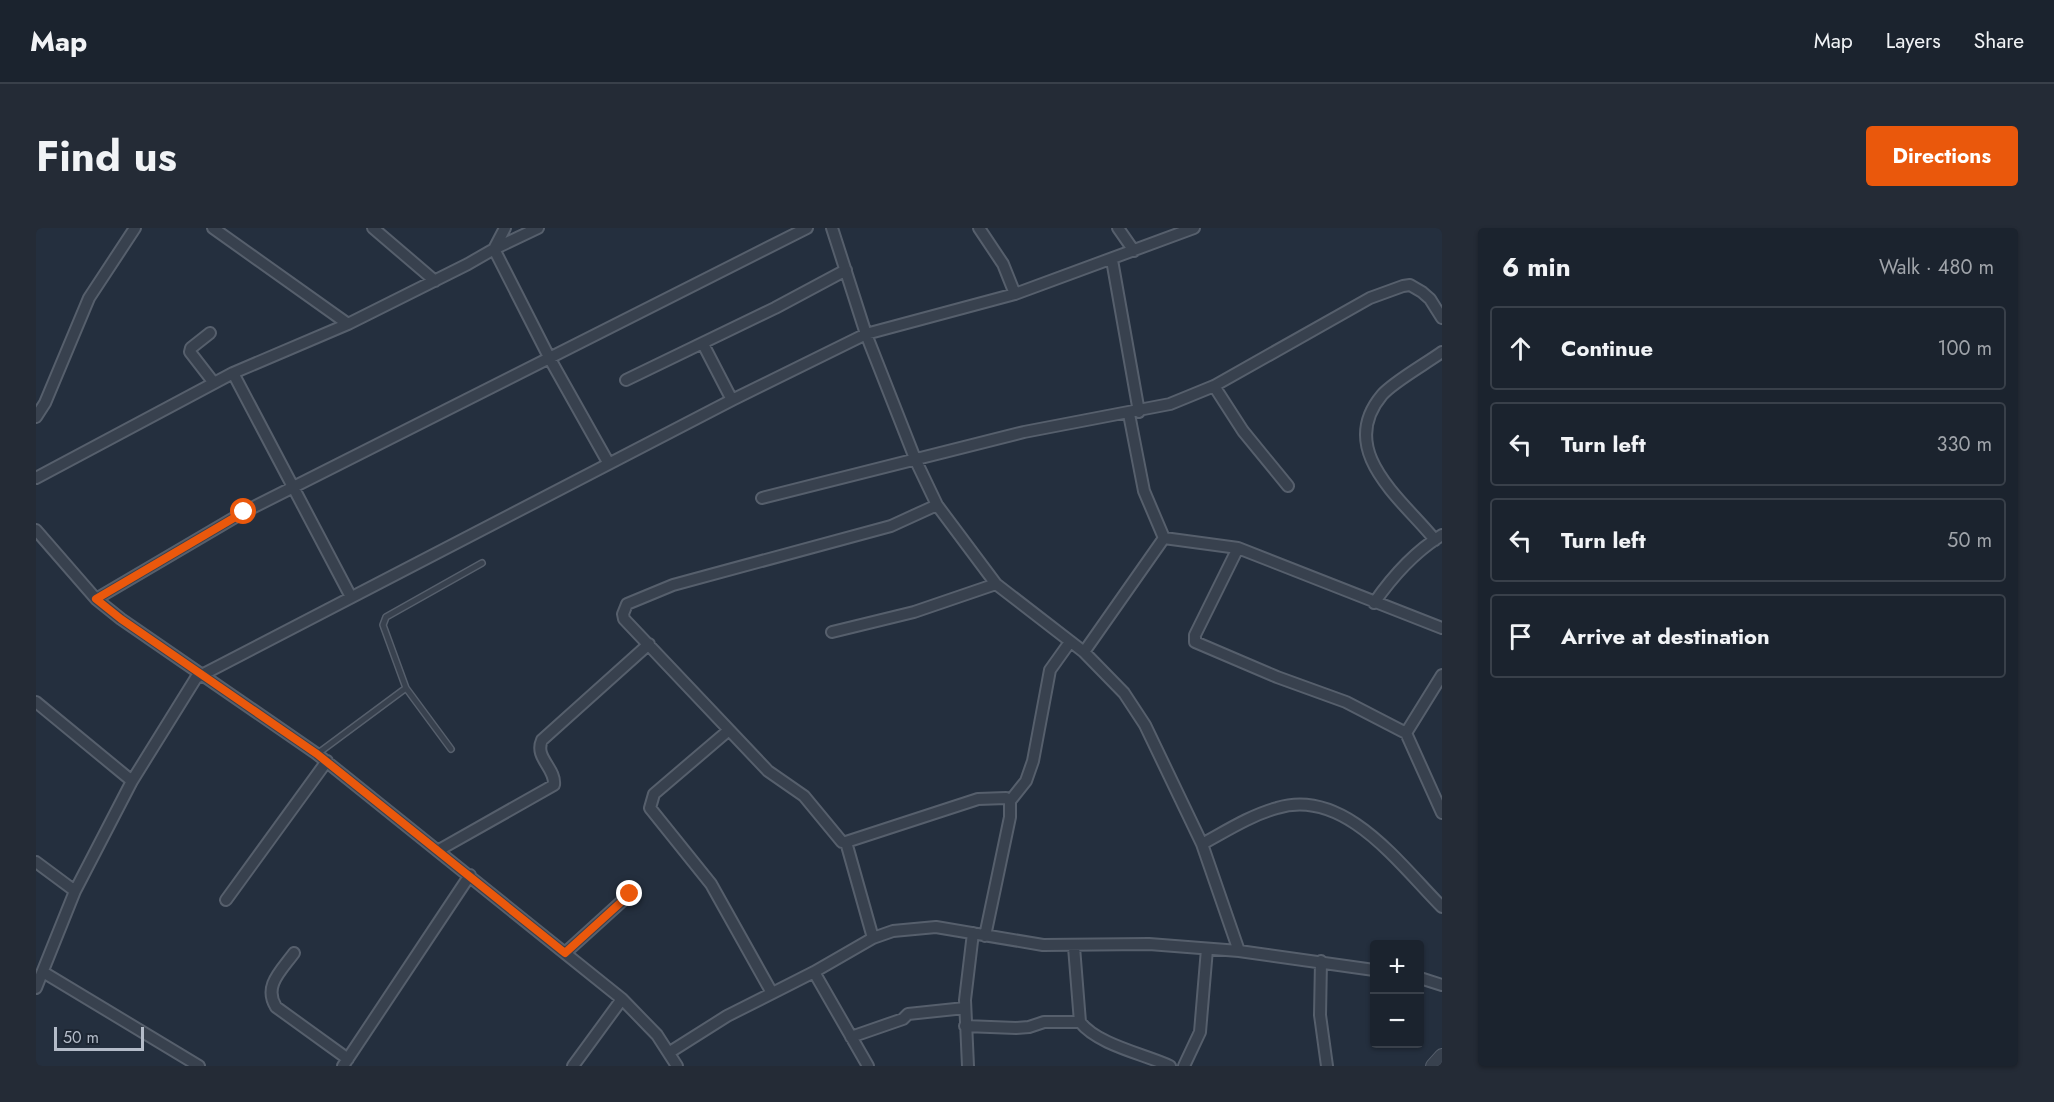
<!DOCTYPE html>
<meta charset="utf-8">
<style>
:root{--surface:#1b232e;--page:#242b36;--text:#f1f3f6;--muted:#a0a4aa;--line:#39404a;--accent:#ea580c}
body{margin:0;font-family:Jost,sans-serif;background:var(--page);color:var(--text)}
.controls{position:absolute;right:18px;bottom:18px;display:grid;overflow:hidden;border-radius:6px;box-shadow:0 2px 4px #0004}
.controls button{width:54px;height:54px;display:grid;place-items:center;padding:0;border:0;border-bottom:2px solid var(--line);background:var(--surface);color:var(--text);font:30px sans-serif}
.scale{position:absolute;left:18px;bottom:15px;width:90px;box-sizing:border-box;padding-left:6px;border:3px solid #b4bcc9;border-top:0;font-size:16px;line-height:21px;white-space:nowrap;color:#b4bcc9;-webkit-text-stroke:4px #1d2633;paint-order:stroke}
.stop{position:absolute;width:18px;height:18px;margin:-14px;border:4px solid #ea580c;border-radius:50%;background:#fff}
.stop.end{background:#ea580c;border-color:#fff;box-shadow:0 2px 6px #0008}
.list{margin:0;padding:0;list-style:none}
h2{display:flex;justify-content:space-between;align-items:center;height:78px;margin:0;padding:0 24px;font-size:26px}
h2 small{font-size:20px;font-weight:400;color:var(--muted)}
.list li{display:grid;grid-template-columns:39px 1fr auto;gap:18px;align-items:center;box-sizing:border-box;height:84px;margin:0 12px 12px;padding:0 12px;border:2px solid var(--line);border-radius:6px}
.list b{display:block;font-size:22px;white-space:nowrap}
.list em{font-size:20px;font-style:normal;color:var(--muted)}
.icon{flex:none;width:33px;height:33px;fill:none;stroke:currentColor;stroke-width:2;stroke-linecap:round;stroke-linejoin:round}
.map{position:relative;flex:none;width:1406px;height:838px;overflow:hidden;border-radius:6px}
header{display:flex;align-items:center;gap:36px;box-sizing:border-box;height:84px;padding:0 30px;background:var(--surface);border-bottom:2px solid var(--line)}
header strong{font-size:28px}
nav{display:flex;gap:33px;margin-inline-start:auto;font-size:21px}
.intro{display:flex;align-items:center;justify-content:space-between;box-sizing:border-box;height:144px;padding:0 36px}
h1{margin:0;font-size:42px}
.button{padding:15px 27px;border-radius:6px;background:var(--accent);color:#fff;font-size:21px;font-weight:700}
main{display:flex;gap:36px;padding:0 36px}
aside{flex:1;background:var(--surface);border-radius:6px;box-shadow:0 2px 4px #0004}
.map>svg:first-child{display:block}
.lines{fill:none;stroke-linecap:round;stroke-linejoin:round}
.service-casing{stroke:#565f6c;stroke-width:8}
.minor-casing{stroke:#565f6c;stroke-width:14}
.tertiary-casing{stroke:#565f6c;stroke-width:16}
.service{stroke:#38414e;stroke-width:5}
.minor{stroke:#38414e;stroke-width:10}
.tertiary{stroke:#38414e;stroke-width:14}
.route{stroke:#ea580c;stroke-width:8}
</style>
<header>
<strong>Map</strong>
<nav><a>Map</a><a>Layers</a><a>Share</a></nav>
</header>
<div class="intro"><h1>Find us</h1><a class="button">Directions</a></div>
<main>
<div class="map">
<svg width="1406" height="838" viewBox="0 0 1406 838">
<rect width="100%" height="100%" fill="#242f3e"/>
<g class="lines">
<g class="service-casing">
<path id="service" d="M415 521 370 460 347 397 350 389 446 335
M281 526 370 460"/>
</g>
<g class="minor-casing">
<path id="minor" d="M177 0 312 96
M337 0 399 53
M502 0 458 21 514 131 573 236
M796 0 830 106 880 233 901 277 960 356 1048 424 1088 465 1109 497 1166 616 1203 723
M943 0 967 36 979 66
M1082 0 1098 23
M1076 32 1103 184
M174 105 155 120 154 124 178 155
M667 116 696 172
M197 145 315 369
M590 152 739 80 810 42
M1178 158 1207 203 1252 258
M1093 186 1108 263 1128 310
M0 189 9 175 53 70 99 0
M0 250 197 145 312 96 432 36 458 21 469 0
M726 270 988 204 1134 176 1178 158 1334 70 1367 58 1374 57 1386 64 1394 71 1406 90
M0 302 60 371 85 391 281 526 586 771 621 807 641 838
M1128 310 1202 320 1406 400
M1399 312C1367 272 1299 223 1346 167 1357 154 1391 135 1406 124
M1202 320 1159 407V414L1241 449 1310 474 1370 505 1406 585
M60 371 208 284 771 0
M1338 375C1356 349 1378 324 1406 307
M796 404 878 384 960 356
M1048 424 1128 310
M0 474 96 553
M693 502 618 566 614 580 675 656 736 765
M1370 505 1406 447
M974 573 990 553 997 533 1014 442 1034 414
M810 614 942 571 970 570 974 573V589L949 708
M1166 616C1190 603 1215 587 1241 580 1309 559 1364 637 1406 679
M403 622 518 557C520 540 498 530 506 512L613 416
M0 634 39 663
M190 672 291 533
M837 710 810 614H806L768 568 732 543 588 391 587 386 591 376 637 357 855 298 901 277
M1038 719 1044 794C1062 817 1108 826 1134 838
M258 725C245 743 227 758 240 779L312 831
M529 725 594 666
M1285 733 1284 787 1291 838
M7 744 163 838
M778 744 832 838
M1384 750 1406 757
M0 760 39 663 96 553 160 450 696 172 830 106 979 66 1158 0
M929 798 980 800 993 799 1008 794H1044
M815 809 867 791 872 786 929 780
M634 824 691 788 778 744 837 710 857 703 900 699 1007 717 1113 716 1203 723 1338 742
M307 838 434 647
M537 838 586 771
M932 838 929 772 937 705
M1148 838 1164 804 1171 721"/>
</g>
<g class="tertiary-casing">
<path id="tertiary" d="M1397 838 1406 828"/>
</g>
<use href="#service" class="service"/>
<use href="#minor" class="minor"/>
<use href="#tertiary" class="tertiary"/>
</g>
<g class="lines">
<path class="route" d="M208 284 60 371 85 391 281 526 529 725 594 666"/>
</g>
</svg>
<div class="controls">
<button>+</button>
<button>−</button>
</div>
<div class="scale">50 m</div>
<div class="stop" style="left:208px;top:284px"></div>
<div class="stop end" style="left:594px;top:666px"></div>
</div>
<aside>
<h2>6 min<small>Walk · 480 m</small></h2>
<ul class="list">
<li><svg class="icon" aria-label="ahead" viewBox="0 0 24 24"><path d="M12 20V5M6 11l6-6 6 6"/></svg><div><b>Continue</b></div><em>100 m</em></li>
<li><svg class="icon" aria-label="left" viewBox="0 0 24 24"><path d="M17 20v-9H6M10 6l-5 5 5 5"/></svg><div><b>Turn left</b></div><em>330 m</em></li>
<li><svg class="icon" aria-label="left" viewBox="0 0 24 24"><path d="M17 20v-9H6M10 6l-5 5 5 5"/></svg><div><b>Turn left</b></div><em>50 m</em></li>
<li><svg class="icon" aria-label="arrive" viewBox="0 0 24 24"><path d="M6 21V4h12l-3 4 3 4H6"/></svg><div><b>Arrive at destination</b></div></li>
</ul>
</aside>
</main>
